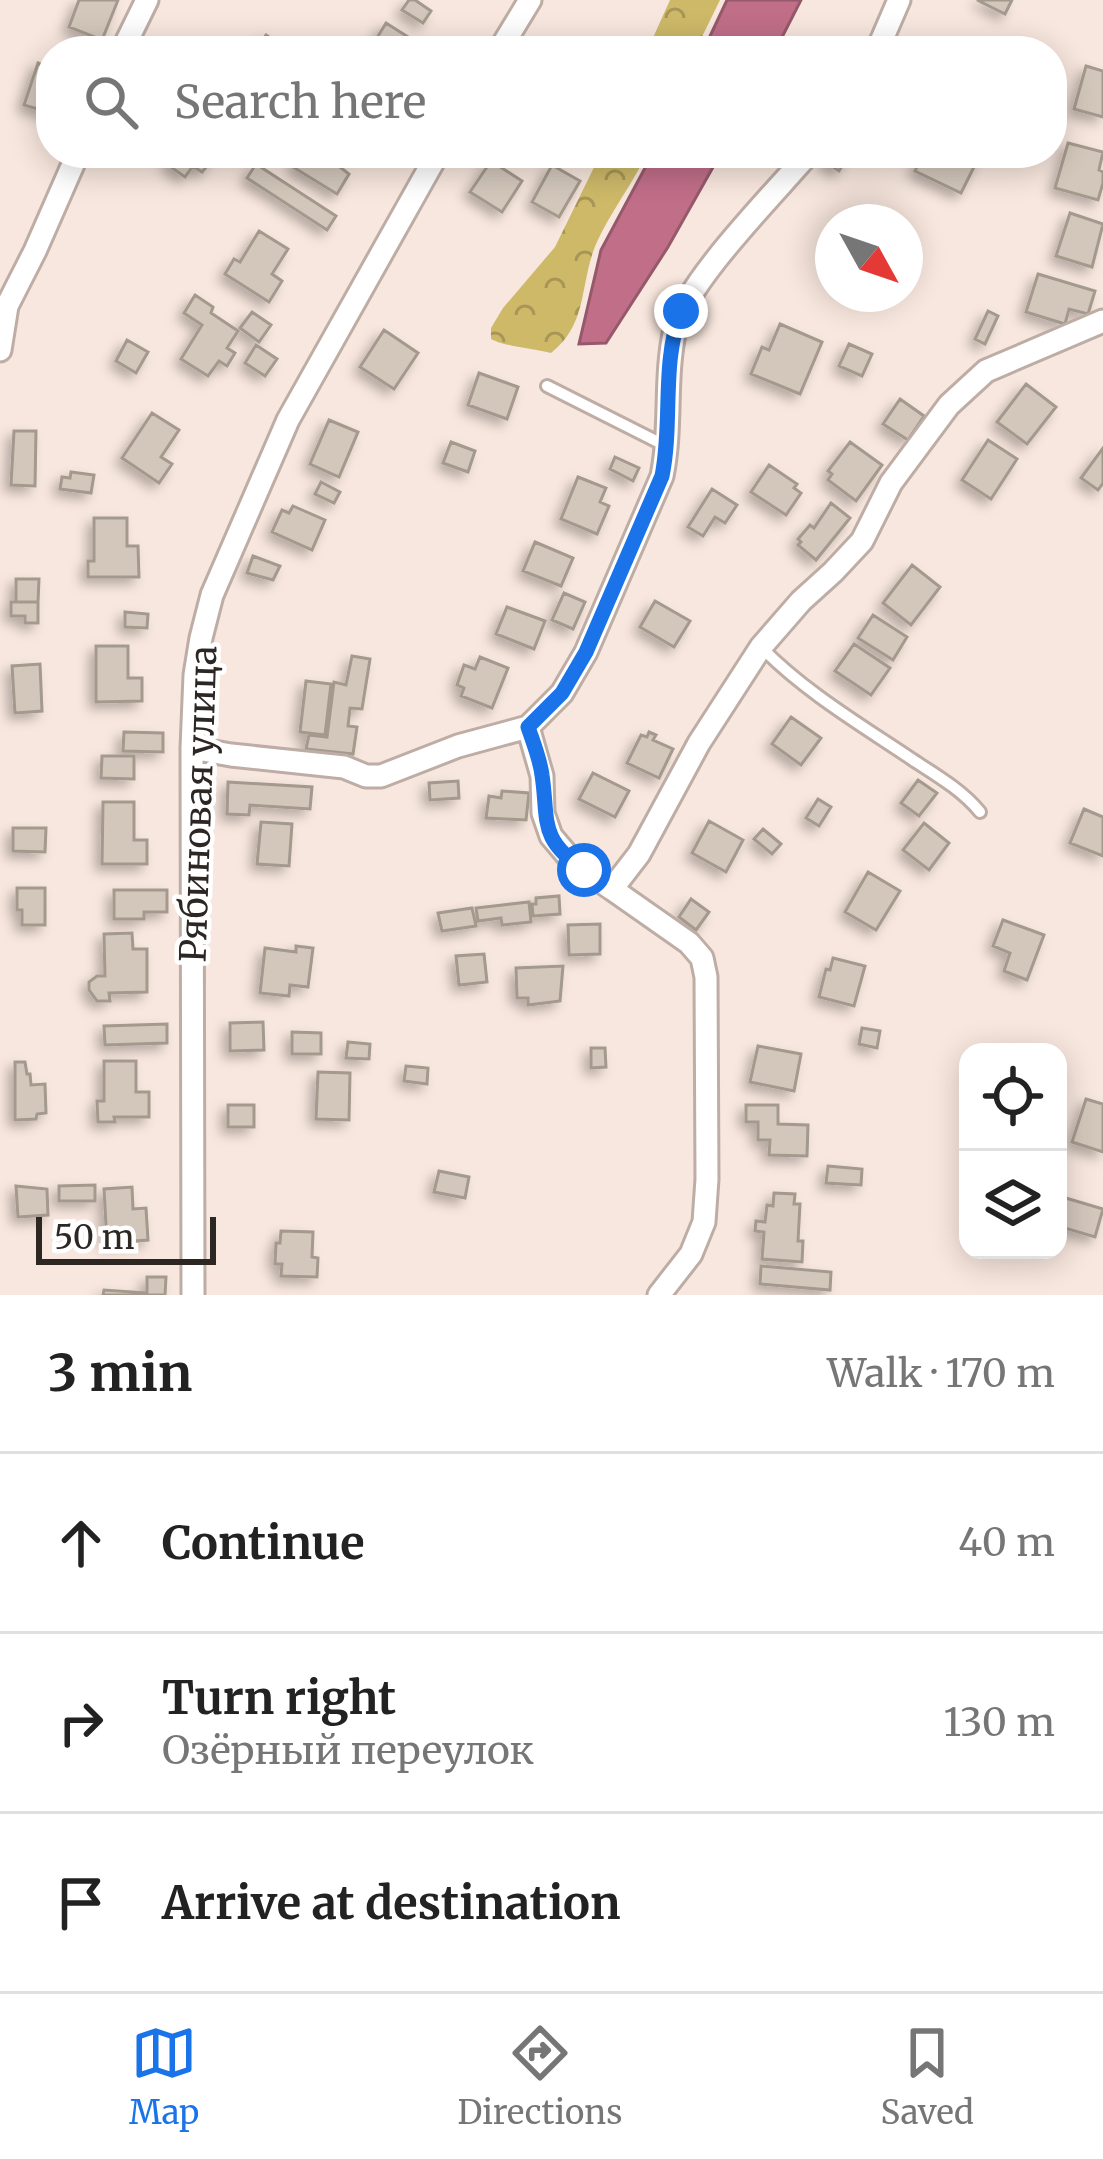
<!DOCTYPE html>
<meta charset="utf-8">
<style>
:root{--surface:#fff;--page:#f6f6f6;--text:#222;--muted:#767676;--line:#e0e0e0;--accent:#1a73e8}
body{margin:0;font-family:Merriweather,serif;background:var(--page);color:var(--text)}
.controls{position:absolute;right:36px;bottom:36px;display:grid;overflow:hidden;border-radius:24px;box-shadow:0 6px 30px #0003}
.controls button{width:108px;height:108px;display:grid;place-items:center;padding:0;border:0;border-bottom:3px solid var(--line);background:var(--surface);color:var(--text);font:60px sans-serif}
.compass{position:absolute;left:815px;top:204px;width:108px;height:108px;border-radius:50%;background:var(--surface);box-shadow:0 6px 30px #0003;rotate:130deg}
.scale{position:absolute;left:36px;bottom:30px;width:180px;box-sizing:border-box;padding-left:12px;border:6px solid #2d2724;border-top:0;font-size:33px;line-height:42px;white-space:nowrap;color:#2d2724;-webkit-text-stroke:9px #fff;paint-order:stroke}
.stop{position:absolute;width:36px;height:36px;margin:-27px;border:9px solid #1a73e8;border-radius:50%;background:#fff}
.stop.end{background:#1a73e8;border-color:#fff;box-shadow:0 3px 12px #0008}
.list{margin:0;padding:0;list-style:none}
h2{display:flex;justify-content:space-between;align-items:center;height:156px;margin:0;padding:0 48px;font-size:51px}
h2 small{font-size:39px;font-weight:400;color:var(--muted)}
.list li{display:grid;grid-template-columns:78px 1fr auto;gap:36px;align-items:center;box-sizing:border-box;height:180px;padding:0 48px;border-top:3px solid var(--line)}
.list b{display:block;font-size:45px;white-space:nowrap}
.list p{margin:0;font-size:39px;white-space:nowrap;color:var(--muted)}
.list em{font-size:39px;font-style:normal;color:var(--muted)}
.icon{flex:none;width:66px;height:66px;fill:none;stroke:currentColor;stroke-width:2;stroke-linecap:round;stroke-linejoin:round}
.map{position:relative;flex:none;width:1103px;height:1295px;overflow:hidden}
.search{position:absolute;background:var(--surface);box-shadow:0 6px 30px #0003;left:36px;right:36px;top:36px;height:132px;display:flex;align-items:center;gap:30px;box-sizing:border-box;padding:0 42px;border-radius:48px;color:var(--muted);font-size:45px}
.sheet{height:696px;background:var(--surface)}
nav{display:flex;justify-content:space-around;align-items:center;box-sizing:border-box;height:168px;border-top:3px solid var(--line);background:var(--surface);font-size:33px;color:var(--muted)}
nav a{display:grid;justify-items:center;gap:6px}
nav .on{color:var(--accent)}
.map>svg:first-child{display:block}
.forest{fill:url(#forest-crowns)}
.water{fill:#c16e89;stroke:#95596b;stroke-width:3}
.building{fill:#d3c7bb;stroke:#a3998c;stroke-width:3;filter:url(#shadow)}
.lines{fill:none;stroke-linecap:round;stroke-linejoin:round}
.service-casing{stroke:#bdada5;stroke-width:16}
.minor-casing{stroke:#bdada5;stroke-width:27}
.service{stroke:#fff;stroke-width:10}
.minor{stroke:#fff;stroke-width:21}
.route{stroke:#1a73e8;stroke-width:15}
.labels{text-anchor:middle;stroke-width:9;stroke-linejoin:round;paint-order:stroke}
.street-label{font-size:36px;fill:#2d2724;stroke:#fff}
</style>
<div class="map">
<svg width="1103" height="1295" viewBox="0 0 1103 1295">
<defs>
<pattern id="forest-crowns" width="20" height="18" patternUnits="userSpaceOnUse" patternTransform="scale(3)"><rect width="20" height="18" fill="#ceb969"/><path d="M2 6a3 3 0 1 1 6 0M12 15a3 3 0 1 1 6 0" fill="none" stroke="#a89656"/></pattern>
<filter id="shadow"><feDropShadow dx="-6" dy="6" stdDeviation="6" flood-color="#0004"/></filter>
</defs>
<rect width="100%" height="100%" fill="#f8e7de"/>
<path class="forest" d="M670 0H720L695 51H647Z
M601 153H647C632 186 605 219 593 252 580 291 586 325 551 353 535 349 503 346 491 339V328L503 308 555 247Z"/>
<path class="water" d="M727 0H801L775 51H703Z
M653 153H721L668 247 606 343 579 344 601 250Z"/>
<path class="building" d="M79 0H118L102 40 69 27Z
M409 0H415L431 11 423 23 402 10Z
M977 0H1012L1005 14Z
M386 23 416 42 410 51H369Z
M266 35 287 50 286 51H255Z
M38 63 51 68V113L24 105Z
M1086 66 1103 71V117L1074 109Z
M1068 143 1103 152 1099 170 1103 172V183L1098 200 1055 188Z
M168 153H206L214 158 202 172 193 166 185 177 168 165 174 157Z
M302 153H348L340 167 349 174 337 194 293 167Z
M830 153H850L839 171 824 161Z
M931 153H981L961 193 915 171 923 154 929 157Z
M491 161 522 181 502 212 470 192Z
M256 164 336 216 327 230 247 178Z
M552 165 580 181 559 217 532 202Z
M1070 213 1103 224 1092 267 1056 256Z
M259 231 288 249 272 274 282 281 269 302 225 274 234 259 240 262Z
M1038 274 1095 291 1088 314 1069 309 1065 324 1026 312Z
M195 295 213 307 211 313 238 331 227 348 235 353 227 366 219 361 208 376 181 359 202 325 184 313Z
M988 311 998 316 985 344 975 339Z
M252 312 271 325 259 342 240 328Z
M780 324 822 342 800 394 751 374 762 347 769 350Z
M384 330 418 353 394 389 360 367Z
M127 340 148 352 136 373 116 361Z
M849 344 872 354 862 376 839 366Z
M256 345 277 359 265 376 245 363Z
M479 373 518 387 507 419 468 405Z
M1026 384 1056 407 1027 444 997 422Z
M900 399 924 416 908 440 883 424Z
M152 413 179 430 161 457 172 464 159 483 122 458Z
M329 420 358 432 339 477 310 464Z
M14 431H36L35 486 11 485Z
M988 440 1017 459 991 499 962 480Z
M451 442 475 451 468 472 443 463Z
M850 442 882 465 856 501 828 480 832 474 828 471Z
M1103 448V483L1098 490 1081 478Z
M615 457 639 468 633 481 610 469Z
M769 465 797 484 794 488 801 493 786 515 751 492Z
M71 472 94 475 91 493 60 489 62 477 70 478Z
M578 477 606 488 600 502 609 506 597 534 561 519Z
M321 482 340 492 334 503 315 494Z
M712 489 737 505 725 523 715 517 703 536 688 527Z
M831 503 850 518 816 560 798 545 801 542 798 539 810 525 814 528Z
M293 506 325 520 312 550 272 532 282 510 289 513Z
M94 518H127V546H138L139 577H88V561H94Z
M535 542 573 558 561 586 523 571Z
M253 556 280 566 273 580 247 573Z
M912 565 940 587 911 625 883 603Z
M16 579H39L38 602H16Z
M564 593 585 602 573 629 552 620Z
M655 601 690 621 674 647 640 627Z
M11 602H38V623H25V616H11Z
M507 607 545 621 534 649 496 634Z
M125 612 148 614 147 628 125 627Z
M873 615 907 637 893 660 858 638Z
M854 644 890 668 871 695 835 671Z
M96 646H128V678H142V701L96 702Z
M352 656 370 659 362 709 350 708 348 726 357 727 353 754 306 749 309 735 327 737 334 682 346 685Z
M480 657 508 668 492 708 461 696 464 688 457 685 464 665 475 669Z
M40 664 42 711 15 713 12 666Z
M306 681 331 684 325 735 300 732Z
M791 717 821 738 801 765 772 744Z
M124 732 163 733V752L123 751Z
M649 732 656 735 653 740 673 749 659 778 627 763 641 735 647 737Z
M102 756H134V779L101 778Z
M593 773 629 791 615 817 579 799Z
M918 780 937 793 919 816 901 803Z
M458 781 459 798 430 800 429 783Z
M228 782 312 787 310 809 250 805 249 815 227 814Z
M502 791 529 793 526 820 486 818 489 796 501 798Z
M818 799 831 807 819 826 806 818Z
M103 802H134V840H147V864H102Z
M1084 809 1103 817V856L1070 843Z
M709 821 743 840 726 872 692 853Z
M261 822 292 824 289 866 257 864Z
M924 823 949 843 929 870 903 850Z
M13 828H46L45 852 13 851Z
M763 829 781 844 772 854 754 839Z
M868 872 900 891 876 930 845 912Z
M17 888H45V925H22V910H17Z
M114 890H167V912H144V919H114Z
M559 896 560 914 533 916 532 904H536V898Z
M691 899 709 912 696 930 679 917Z
M529 902 531 922 502 925 501 918 478 921 476 908Z
M472 908 476 926 442 931 438 913Z
M1003 920 1044 935 1027 980 1004 971 1010 953 993 946Z
M600 924V954L569 955 568 925Z
M132 933 133 949H147V992L109 993 110 1001H97L89 990V982L97 976H105L104 934Z
M296 946 313 948 308 987 290 985 289 996 260 993 265 948 296 952Z
M484 954 487 982 459 985 456 956Z
M833 958 865 966 854 1006 819 997 826 969 830 970Z
M563 966 560 1001 528 1005V998H517L516 968Z
M263 1022 264 1050 230 1051V1023Z
M167 1024V1043L105 1045 104 1026Z
M862 1028 880 1031 877 1048 859 1044Z
M292 1032 321 1033V1054H292Z
M348 1042 370 1044 369 1059 346 1058Z
M758 1046 801 1054 794 1091 750 1082Z
M591 1048H605L606 1067 591 1068Z
M104 1061H136V1092H149V1117H114L115 1122H98L97 1101H104Z
M15 1062H25L27 1074H30L31 1085 45 1084 46 1113 37 1114 36 1119 15 1120Z
M406 1066 428 1068 427 1084 404 1081Z
M318 1072 350 1073 349 1120 316 1119Z
M1086 1099 1103 1104V1152L1072 1142Z
M228 1105H254V1127H228Z
M746 1105H778V1124L808 1125 807 1156 769 1155 770 1140H758V1122H746Z
M828 1166 862 1169 861 1185 826 1183Z
M439 1171 469 1177 465 1198 434 1192Z
M95 1185V1201H59V1186Z
M16 1186 47 1189 48 1215 18 1217Z
M132 1187 133 1209 146 1208 148 1240 107 1243 104 1189Z
M774 1193 795 1194 794 1204H800L798 1241H803L802 1262 762 1259 764 1232 755 1231 756 1221 765 1222 767 1205 773 1206Z
M1059 1196 1103 1209 1095 1237 1058 1226Z
M281 1231 313 1232 312 1257 318 1258 317 1277 281 1276 282 1264H275L276 1243H280Z
M761 1266 831 1272 830 1290 760 1284Z
M147 1277H166L165 1295H103L104 1290 147 1293Z"/>
<g class="lines">
<g class="service-casing">
<path id="service" d="M547 386 664 445
M761 647C805 692 861 725 913 760 936 775 962 790 980 812"/>
</g>
<g class="minor-casing">
<path id="minor" d="M122 51 147 0
M499 51 530 0
M877 51 899 0
M0 350 7 306 35 251 78 153
M528 727 542 776 543 813 551 836 573 862 612 889 639 854 699 743 761 647 801 601 833 572 862 541 891 483 949 405 986 371 1103 321
M192 748 231 755 344 767 366 776H381L458 746 528 727 562 693 586 652 662 476C672 428 664 378 675 329 686 282 775 193 809 153
M612 889 689 943 702 958 706 977 707 1179 704 1222 691 1254 659 1295
M193 1295 192 748 195 675 201 638 212 595 288 420 438 153"/>
</g>
<use href="#service" class="service"/>
<use href="#minor" class="minor"/>
</g>
<g class="lines">
<path class="route" d="M584 870C538 838 549 822 542 775 540 759 533 742 528 727L562 693 586 652 662 476C673 422 661 364 681 311"/>
</g>
<g class="labels">
<g class="street-label">
<text transform="translate(198 804) rotate(-88)" y="13">Рябиновая улица</text>
</g>
</g>
</svg>
<div class="controls">
<button><svg class="icon" aria-label="locate" viewBox="0 0 24 24"><circle cx="12" cy="12" r="6"/><path d="M12 2v4M12 18v4M2 12h4M18 12h4"/></svg></button>
<button><svg class="icon" aria-label="layers" viewBox="0 0 24 24"><path d="M12 4l9 5-9 5-9-5zM3 14l9 5 9-5"/></svg></button>
</div>
<svg class="compass" viewBox="-18 -18 36 36"><path d="M0-13l5 13h-10z" fill="#e53935"/><path d="M0 13l5-13h-10z" fill="#767676"/></svg>
<div class="scale">50 m</div>
<div class="stop" style="left:584px;top:870px"></div>
<div class="stop end" style="left:681px;top:311px"></div>
<div class="search"><svg class="icon" aria-label="search" viewBox="0 0 24 24"><circle cx="10" cy="10" r="6"/><path d="M15 15l6 6"/></svg>Search here</div>
</div>
<section class="sheet">
<h2>3 min<small>Walk · 170 m</small></h2>
<ul class="list">
<li><svg class="icon" aria-label="ahead" viewBox="0 0 24 24"><path d="M12 20V5M6 11l6-6 6 6"/></svg><div><b>Continue</b></div><em>40 m</em></li>
<li><svg class="icon" aria-label="right" viewBox="0 0 24 24"><path d="M7 20v-9h11M14 6l5 5-5 5"/></svg><div><b>Turn right</b><p>Озёрный переулок</p></div><em>130 m</em></li>
<li><svg class="icon" aria-label="arrive" viewBox="0 0 24 24"><path d="M6 21V4h12l-3 4 3 4H6"/></svg><div><b>Arrive at destination</b></div></li>
</ul>
</section>
<nav>
<a class="on"><svg class="icon" aria-label="map" viewBox="0 0 24 24"><path d="M3 6l6-2 6 2 6-2v14l-6 2-6-2-6 2zM9 4v14M15 6v14"/></svg>Map</a>
<a><svg class="icon" aria-label="directions" viewBox="0 0 24 24"><path d="M12 3l9 9-9 9-9-9zM9 14v-3h6M13 9l2 2-2 2"/></svg>Directions</a>
<a><svg class="icon" aria-label="saved" viewBox="0 0 24 24"><path d="M7 4h10v16l-5-4-5 4z"/></svg>Saved</a>
</nav>
